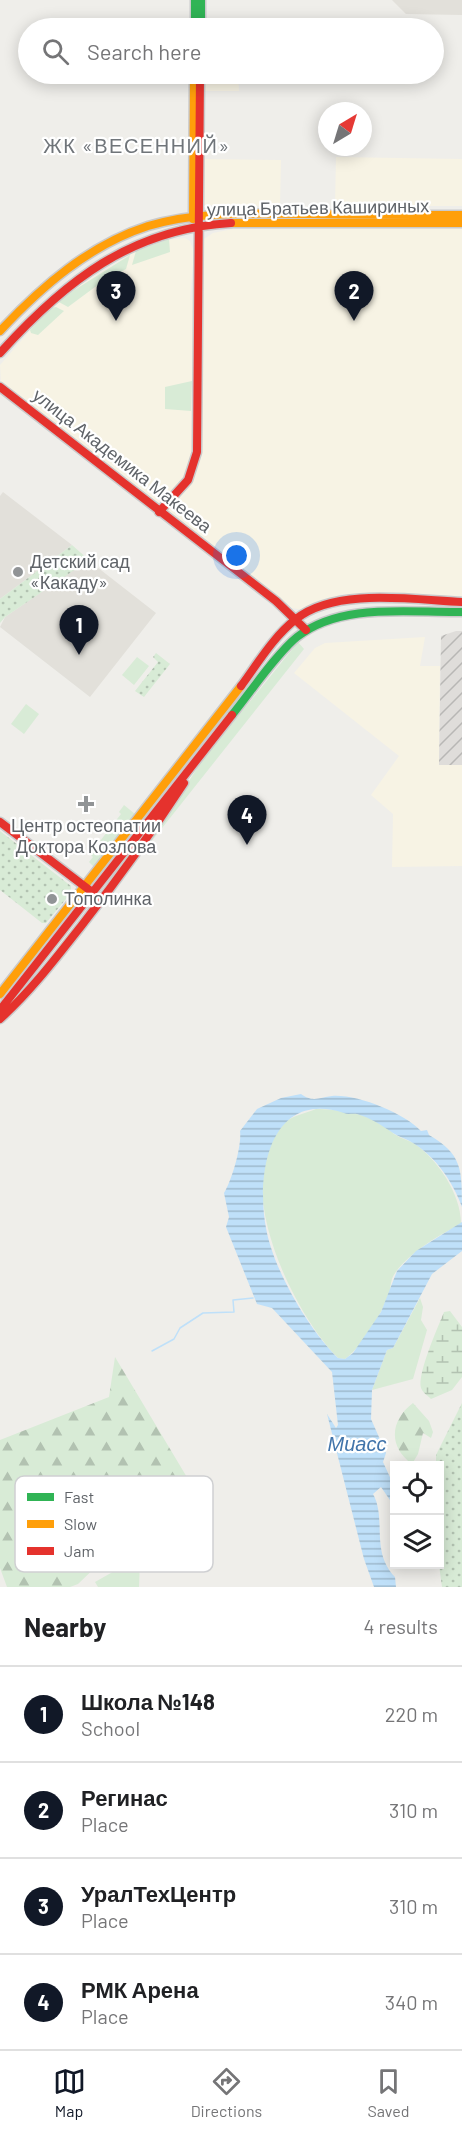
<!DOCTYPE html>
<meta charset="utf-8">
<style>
:root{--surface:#fff;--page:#f2f2f2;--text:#202124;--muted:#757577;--line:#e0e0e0;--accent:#111827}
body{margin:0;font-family:Barlow,sans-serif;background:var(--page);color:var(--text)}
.controls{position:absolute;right:18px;bottom:18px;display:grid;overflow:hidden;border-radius:0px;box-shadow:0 3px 15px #0003}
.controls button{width:54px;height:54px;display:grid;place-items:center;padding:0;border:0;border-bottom:2px solid var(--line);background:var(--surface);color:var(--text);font:30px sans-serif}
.compass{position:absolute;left:318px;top:102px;width:54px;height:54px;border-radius:50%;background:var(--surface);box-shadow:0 3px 15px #0003;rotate:38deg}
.you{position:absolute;left:237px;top:556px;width:21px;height:21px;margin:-15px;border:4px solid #fff;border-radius:50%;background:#1a73e8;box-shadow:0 0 0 9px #1a73e833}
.badge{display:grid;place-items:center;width:39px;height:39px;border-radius:50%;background:var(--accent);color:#fff;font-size:20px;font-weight:700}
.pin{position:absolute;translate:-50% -50px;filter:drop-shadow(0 2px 3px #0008)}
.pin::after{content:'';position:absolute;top:32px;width:21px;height:18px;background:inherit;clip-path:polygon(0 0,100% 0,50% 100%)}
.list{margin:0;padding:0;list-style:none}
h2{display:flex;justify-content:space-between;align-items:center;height:78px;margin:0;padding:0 24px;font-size:26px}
h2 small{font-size:20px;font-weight:400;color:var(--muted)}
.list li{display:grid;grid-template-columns:39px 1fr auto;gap:18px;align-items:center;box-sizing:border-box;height:96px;padding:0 24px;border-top:2px solid var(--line)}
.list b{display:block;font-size:22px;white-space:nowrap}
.list p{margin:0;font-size:20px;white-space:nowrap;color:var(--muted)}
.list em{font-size:20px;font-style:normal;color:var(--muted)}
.icon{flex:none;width:33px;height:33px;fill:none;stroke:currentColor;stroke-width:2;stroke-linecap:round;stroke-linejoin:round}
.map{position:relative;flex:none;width:462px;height:1587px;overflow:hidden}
.search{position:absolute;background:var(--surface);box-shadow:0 3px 15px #0003;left:18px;right:18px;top:18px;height:66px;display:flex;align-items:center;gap:15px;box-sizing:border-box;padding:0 21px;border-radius:33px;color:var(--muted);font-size:22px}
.sheet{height:462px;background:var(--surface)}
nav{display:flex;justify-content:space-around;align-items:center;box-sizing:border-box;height:84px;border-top:2px solid var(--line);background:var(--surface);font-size:16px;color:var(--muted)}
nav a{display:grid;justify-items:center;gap:3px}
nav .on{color:var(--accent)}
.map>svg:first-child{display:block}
.commercial{fill:#f7f3e4}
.industrial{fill:url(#industrial-furrows)}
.education{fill:#e2e0da}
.green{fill:#d8ebd6}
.forest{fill:url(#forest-firs)}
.wetland{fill:url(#wetland-marsh)}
.park{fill:url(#park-dots)}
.water{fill:url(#water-rules)}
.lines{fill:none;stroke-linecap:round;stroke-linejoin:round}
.stream{stroke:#bfe0f9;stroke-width:1.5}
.fast-casing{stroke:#cacacb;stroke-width:11}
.slow-casing{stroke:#cacacb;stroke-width:11}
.jam-casing{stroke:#cacacb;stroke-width:11}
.fast{stroke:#30b455;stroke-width:8}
.slow{stroke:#ff9f0a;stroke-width:8}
.jam{stroke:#e5322d;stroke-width:8}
.poi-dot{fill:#919496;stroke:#fff;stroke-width:2}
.labels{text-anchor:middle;stroke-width:4.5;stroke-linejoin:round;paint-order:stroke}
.street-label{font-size:18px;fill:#5f6368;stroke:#fff}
.poi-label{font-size:18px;fill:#5f6368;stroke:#fff;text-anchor:start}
.neighbourhood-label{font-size:20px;letter-spacing:1.5px;fill:#70757a;stroke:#fff}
.water-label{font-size:20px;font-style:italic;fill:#4174aa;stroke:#fff}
.key{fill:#fff;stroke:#cfd0d2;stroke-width:1.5}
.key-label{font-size:16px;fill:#5f6368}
</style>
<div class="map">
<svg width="462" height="1587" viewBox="0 0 462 1587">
<defs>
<pattern id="industrial-furrows" width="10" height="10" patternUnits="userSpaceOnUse" patternTransform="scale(1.5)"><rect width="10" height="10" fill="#dfddda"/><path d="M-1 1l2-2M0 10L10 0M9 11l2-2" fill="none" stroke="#b8b7b5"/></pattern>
<pattern id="forest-firs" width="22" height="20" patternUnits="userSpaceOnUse" patternTransform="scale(1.5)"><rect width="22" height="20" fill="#d8ebd6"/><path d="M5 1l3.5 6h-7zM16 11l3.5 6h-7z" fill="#b2c2b1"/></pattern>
<pattern id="wetland-marsh" width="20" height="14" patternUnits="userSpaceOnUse" patternTransform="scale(1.5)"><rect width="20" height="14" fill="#d8ebd6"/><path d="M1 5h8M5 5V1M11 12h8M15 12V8" fill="none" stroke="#b2c2b1"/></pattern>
<pattern id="park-dots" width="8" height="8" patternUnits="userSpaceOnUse" patternTransform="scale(1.5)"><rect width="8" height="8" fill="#d8ebd6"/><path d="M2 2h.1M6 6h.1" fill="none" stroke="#b2c2b1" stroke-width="1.8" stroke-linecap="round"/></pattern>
<pattern id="water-rules" width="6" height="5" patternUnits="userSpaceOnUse" patternTransform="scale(1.5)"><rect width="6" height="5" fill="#bfe0f9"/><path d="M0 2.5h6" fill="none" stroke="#9eb9cd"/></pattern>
</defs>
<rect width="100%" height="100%" fill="#efeeea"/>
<path class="commercial" d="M205 74H238L239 91H205Z
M336 157 462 159V206H335Z
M204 159 281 160 280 206 204 205Z
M393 227 462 228V596L342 594 303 610 292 608 166 509 192 481 200 461 204 239 213 233 233 229Z
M185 238 190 241 194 252 190 300H195L192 450 184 478 158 503 1 383 0 365 50 308 74 289 136 251 167 240Z
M425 637 420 666H440L439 765H462V866L392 867 393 814 371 795 399 756 294 673 315 648 325 643Z"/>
<path class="industrial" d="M456 631H462V765H439L441 636Z"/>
<path class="education" d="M392 0H462V15L406 14Z
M3 492 72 545 0 599V496Z
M88 560 156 613 90 697 0 627 5 617Z"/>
<path class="green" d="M169 239 170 252 132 265 136 251Z
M130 255 126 269 95 287 68 307 57 301Z
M56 307 64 311 38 335 31 333 30 330 50 308Z
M192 381 191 411 165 409V387Z
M298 642 304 649 147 847 201 762Z
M137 657 149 666 134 685 122 675Z
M26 704 39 714 24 734 11 724Z
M124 805 135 814 94 867 89 862 93 857 90 854 121 814 119 812Z
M316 1109C335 1109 363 1113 379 1122 385 1125 389 1130 394 1134 400 1138 408 1140 415 1144 437 1159 462 1195 461 1225 441 1232 399 1260 392 1279 390 1284 391 1289 389 1293 381 1315 364 1345 345 1359L338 1358C293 1313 228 1181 283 1124 291 1116 306 1113 316 1109Z
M420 1298 423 1307 421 1320 427 1330 413 1379 372 1390 387 1350 393 1348Z
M140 1561 139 1587H98L95 1582 125 1565Z"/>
<path class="forest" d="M115 1357 191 1484 148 1517 78 1584 70 1587H7L0 1568V1440L109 1397Z
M413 1403 429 1421 433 1432 431 1438 423 1433 418 1454 412 1464C388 1447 390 1420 413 1403Z"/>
<path class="wetland" d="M450 1311 462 1327V1377L452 1390 431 1399C427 1395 423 1393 421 1388 417 1374 438 1327 444 1312Z"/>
<path class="park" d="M72 545 89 560 5 617 0 623V599Z
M156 653 170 664 144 697 135 691 158 662 153 657Z
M0 831 71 886V893L46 923H42L0 890Z
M462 1403V1587H442L439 1565 440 1466 436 1465V1455Z"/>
<path class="water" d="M301 1094C313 1103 320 1097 332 1096 357 1094 404 1113 421 1131L427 1130 429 1135C462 1154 462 1169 462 1207 453 1182 436 1157 413 1143 407 1139 399 1137 393 1133 381 1125 371 1118 357 1114 352 1113 348 1115 344 1113 269 1089 256 1175 266 1228 273 1269 309 1330 338 1358L345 1359 353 1353 381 1312 397 1271 416 1251 462 1222V1251L432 1274 393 1348 387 1350 372 1390 371 1419 386 1453 383 1462 394 1486V1506L381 1487 373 1494C387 1519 370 1551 395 1577L396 1587H374L364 1559 327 1414 336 1428 338 1425 332 1372 272 1308 257 1304 226 1227 229 1217 224 1193C232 1180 242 1145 240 1131L257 1109 281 1098Z"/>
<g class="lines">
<path class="stream" d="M152 1351 174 1339 180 1328 203 1313 234 1312 233 1300 253 1298"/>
<g class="fast-casing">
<path id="fast" d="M195 0V28
M201 0V28
M232 715C249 694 277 653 297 637 341 602 409 613 462 612"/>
</g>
<g class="slow-casing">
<path id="slow" d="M193 219 194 74
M231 223H462
M0 331C41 287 89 245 148 226 201 210 256 214 311 214 361 215 412 215 462 215
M0 994 241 686"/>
</g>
<g class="jam-casing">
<path id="jam" d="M0 353C65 281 131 229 231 223
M0 387 276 601 306 630
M159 512 188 480 197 452 200 74
M241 686C258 663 273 637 296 619 336 587 414 600 462 602
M0 822 92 892
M0 1010 232 715
M0 1019C31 991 56 958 82 925 118 879 152 832 184 783"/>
</g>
<use href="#fast" class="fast"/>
<use href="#slow" class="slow"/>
<use href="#jam" class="jam"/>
</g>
<g class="poi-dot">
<circle cx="18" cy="572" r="6"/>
<path d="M83 795h6v6h6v6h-6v6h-6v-6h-6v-6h6z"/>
<circle cx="52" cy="899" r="6"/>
</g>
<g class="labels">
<g class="street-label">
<text transform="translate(318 208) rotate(-1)" y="6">улица Братьев Кашириных</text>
<text transform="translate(122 461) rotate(38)" y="6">улица Академика Макеева</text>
</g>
<g class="poi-label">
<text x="30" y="568">Детский сад<tspan x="30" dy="21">«Какаду»</tspan></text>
<text x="86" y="832" text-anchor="middle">Центр остеопатии<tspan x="86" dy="21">Доктора Козлова</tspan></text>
<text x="64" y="905">Тополинка</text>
</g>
<g class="neighbourhood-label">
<text x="137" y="153">ЖК «ВЕСЕННИЙ»</text>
</g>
<g class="water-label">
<text x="357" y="1451">Миасс</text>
</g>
</g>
<rect x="15" y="1476" width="198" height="96" rx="9" class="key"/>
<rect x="27" y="1493" width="27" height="8" fill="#30b455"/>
<rect x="27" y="1520" width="27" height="8" fill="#ff9f0a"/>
<rect x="27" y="1547" width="27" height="8" fill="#e5322d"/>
<g class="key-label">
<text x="64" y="1503">Fast</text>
<text x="64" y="1530">Slow</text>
<text x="64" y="1557">Jam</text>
</g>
</svg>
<div class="controls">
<button><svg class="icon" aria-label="locate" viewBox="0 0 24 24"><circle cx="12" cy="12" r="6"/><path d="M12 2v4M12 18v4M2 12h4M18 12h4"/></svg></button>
<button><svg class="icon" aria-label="layers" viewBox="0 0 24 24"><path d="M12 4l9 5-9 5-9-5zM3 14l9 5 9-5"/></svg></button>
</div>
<svg class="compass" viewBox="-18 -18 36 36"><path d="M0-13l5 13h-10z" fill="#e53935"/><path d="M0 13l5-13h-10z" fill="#757577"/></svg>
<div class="you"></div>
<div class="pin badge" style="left:79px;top:655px">1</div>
<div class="pin badge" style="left:354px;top:321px">2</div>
<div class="pin badge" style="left:116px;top:321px">3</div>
<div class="pin badge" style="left:247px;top:845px">4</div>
<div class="search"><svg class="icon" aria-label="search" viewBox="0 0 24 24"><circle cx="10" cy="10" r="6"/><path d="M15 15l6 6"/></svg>Search here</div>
</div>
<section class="sheet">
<h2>Nearby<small>4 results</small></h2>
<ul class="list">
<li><span class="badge">1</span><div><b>Школа №148</b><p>School</p></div><em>220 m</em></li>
<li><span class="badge">2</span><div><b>Регинас</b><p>Place</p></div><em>310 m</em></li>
<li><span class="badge">3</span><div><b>УралТехЦентр</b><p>Place</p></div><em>310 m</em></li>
<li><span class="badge">4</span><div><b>РМК Арена</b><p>Place</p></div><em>340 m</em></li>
</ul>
</section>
<nav>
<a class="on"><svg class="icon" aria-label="map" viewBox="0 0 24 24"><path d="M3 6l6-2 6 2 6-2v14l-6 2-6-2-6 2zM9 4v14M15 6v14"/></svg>Map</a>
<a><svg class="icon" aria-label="directions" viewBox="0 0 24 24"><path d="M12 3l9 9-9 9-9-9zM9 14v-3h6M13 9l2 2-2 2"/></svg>Directions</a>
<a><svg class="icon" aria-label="saved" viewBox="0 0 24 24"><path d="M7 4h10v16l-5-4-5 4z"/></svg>Saved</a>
</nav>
